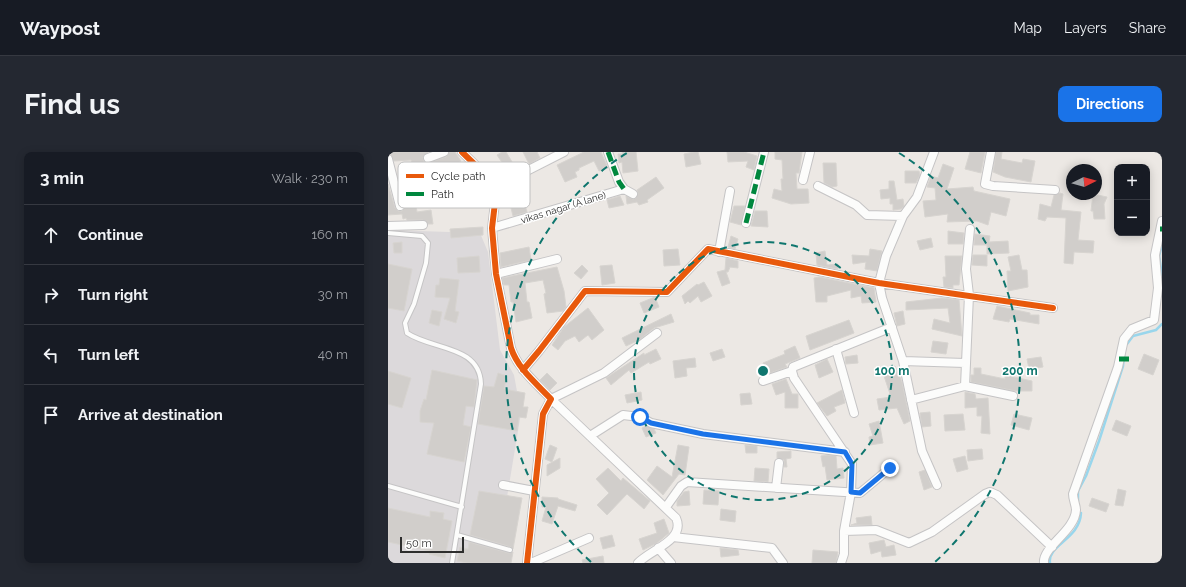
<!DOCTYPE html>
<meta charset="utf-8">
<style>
:root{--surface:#171b24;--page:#242831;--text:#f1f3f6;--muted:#9ea1a6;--line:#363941;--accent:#1a73e8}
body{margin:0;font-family:Raleway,sans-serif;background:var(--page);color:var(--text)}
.controls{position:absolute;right:12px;top:12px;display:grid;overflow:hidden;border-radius:8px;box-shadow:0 2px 10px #0003}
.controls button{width:36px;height:36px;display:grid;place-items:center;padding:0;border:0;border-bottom:1px solid var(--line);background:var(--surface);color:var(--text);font:20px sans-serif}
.compass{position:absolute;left:678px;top:12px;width:36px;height:36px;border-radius:50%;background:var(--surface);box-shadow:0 2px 10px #0003;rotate:85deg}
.scale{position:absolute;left:12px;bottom:10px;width:64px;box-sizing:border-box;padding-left:4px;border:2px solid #2e2e2e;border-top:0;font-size:11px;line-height:14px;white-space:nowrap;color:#2e2e2e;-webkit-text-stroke:3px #fff;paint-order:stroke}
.stop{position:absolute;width:12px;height:12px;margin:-9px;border:3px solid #1a73e8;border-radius:50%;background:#fff}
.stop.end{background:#1a73e8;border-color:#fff;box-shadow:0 1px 4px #0008}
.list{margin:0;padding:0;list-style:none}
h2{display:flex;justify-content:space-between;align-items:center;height:52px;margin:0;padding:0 16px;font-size:17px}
h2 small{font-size:13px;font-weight:400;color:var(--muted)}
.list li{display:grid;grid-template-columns:26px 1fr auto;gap:12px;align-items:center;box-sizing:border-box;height:60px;padding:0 16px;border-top:1px solid var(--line)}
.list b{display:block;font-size:15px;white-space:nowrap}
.list em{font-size:13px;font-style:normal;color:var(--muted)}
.icon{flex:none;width:22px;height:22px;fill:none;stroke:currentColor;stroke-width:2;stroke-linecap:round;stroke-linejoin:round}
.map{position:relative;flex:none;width:774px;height:411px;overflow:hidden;border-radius:8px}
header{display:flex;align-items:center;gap:24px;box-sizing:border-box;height:56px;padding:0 20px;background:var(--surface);border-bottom:1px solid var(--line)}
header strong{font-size:19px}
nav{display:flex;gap:22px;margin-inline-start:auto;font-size:14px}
.intro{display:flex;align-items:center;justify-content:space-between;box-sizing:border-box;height:96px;padding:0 24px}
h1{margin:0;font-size:28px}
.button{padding:10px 18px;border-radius:8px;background:var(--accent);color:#fff;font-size:14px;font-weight:700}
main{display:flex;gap:24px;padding:0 24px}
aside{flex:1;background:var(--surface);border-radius:8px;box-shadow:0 2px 10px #0003}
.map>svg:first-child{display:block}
.industrial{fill:#dcd9db}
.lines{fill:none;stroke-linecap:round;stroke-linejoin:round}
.stream{stroke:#99d6ec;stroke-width:2.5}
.building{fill:#d1cecb;stroke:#d7d4d0}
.service-casing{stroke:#c5c4c5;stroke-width:6}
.minor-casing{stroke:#c5c4c5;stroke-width:10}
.service{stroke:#fcfcfb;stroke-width:4}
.minor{stroke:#fcfcfb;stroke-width:8}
.quiet{stroke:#00873e;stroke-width:5;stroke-dasharray:10 5;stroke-linecap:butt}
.cycleway-casing{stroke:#fff;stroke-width:8}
.cycleway{stroke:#e8590c;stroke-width:6}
.route{stroke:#1a73e8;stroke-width:5}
.ring{fill:none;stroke:#0f766e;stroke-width:2;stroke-dasharray:7 5}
.labels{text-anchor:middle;stroke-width:3;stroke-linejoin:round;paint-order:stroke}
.street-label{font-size:10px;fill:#2e2e2e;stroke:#fff}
.key{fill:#fff;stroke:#c0c0c0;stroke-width:1}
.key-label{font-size:11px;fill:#2e2e2e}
.centre{fill:#0f766e;stroke:#fff;stroke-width:2}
.ring-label{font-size:12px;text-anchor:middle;font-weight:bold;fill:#0f766e;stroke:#fff;stroke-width:3;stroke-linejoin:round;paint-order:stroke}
</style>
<header>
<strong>Waypost</strong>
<nav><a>Map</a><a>Layers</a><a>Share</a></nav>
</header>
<div class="intro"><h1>Find us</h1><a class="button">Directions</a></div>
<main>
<aside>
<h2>3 min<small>Walk · 230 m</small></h2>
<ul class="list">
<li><svg class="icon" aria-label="ahead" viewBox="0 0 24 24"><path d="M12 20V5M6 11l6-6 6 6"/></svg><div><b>Continue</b></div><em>160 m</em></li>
<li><svg class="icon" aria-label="right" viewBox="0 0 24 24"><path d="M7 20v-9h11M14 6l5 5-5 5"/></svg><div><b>Turn right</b></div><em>30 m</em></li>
<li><svg class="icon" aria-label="left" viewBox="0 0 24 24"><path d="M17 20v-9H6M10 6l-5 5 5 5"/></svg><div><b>Turn left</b></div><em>40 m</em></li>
<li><svg class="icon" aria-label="arrive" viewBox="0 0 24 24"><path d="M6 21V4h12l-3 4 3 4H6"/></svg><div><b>Arrive at destination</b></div></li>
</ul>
</aside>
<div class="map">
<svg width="774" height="411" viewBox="0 0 774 411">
<rect width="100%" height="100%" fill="#ece8e4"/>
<path class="industrial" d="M0 78 92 81 100 100 112 198 126 223 133 261 108 411H0Z"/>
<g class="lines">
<path class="stream" d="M774 93 771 104 774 123
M739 192 745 184 768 178 774 172
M690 349V339L698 324 711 289 735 214 736 203
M662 411C659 393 692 387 693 361"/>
</g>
<path class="building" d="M1 0H40L35 5 36 10 39 11 58 5 61 0H67L73 9 51 22 46 12 42 26 33 24 35 39 26 40 29 60 43 58 45 72H40L35 68H19L18 66 15 67 14 62 0 63V32L7 56 10 59H14L17 53 10 25 27 20 23 8 6 9Z
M114 0H118L129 18 116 24 108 11 117 15 109 3Z
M135 0H149L152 6 141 12Z
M196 0H213L220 16 211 19 206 9 191 16V18L187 20 189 25 177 30 169 13Z
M234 0H248L250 19 235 21 234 10 231 11 230 2H235Z
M306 0H310L313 12 298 15 296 2Z
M339 0H356L369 4 366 18 358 15 360 9 340 10Z
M387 0H414L411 21H408L409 37H420L421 51 403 52 384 46 386 37 394 39 393 27H395L394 8 387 7Z
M582 0H597L593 21 577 17Z
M608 0H614L613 7 634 11 635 7 647 9 643 30 617 25 605 20Z
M435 11H448L449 34 444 35 436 31Z
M555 12 566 16 559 37 585 35 586 39 622 47 618 64 603 60 600 73 589 69 559 70 560 62 537 65 535 49 548 48 547 36 539 35 543 24 550 26Z
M517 19H531L532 23 528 31H517Z
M268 25 276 36 259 48 260 50 251 53 249 50 239 52 238 44 245 47 248 46 250 42 249 38Z
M501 29H506L509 48 515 47 516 54 513 57 505 58V52H502V46L493 47 492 38 501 37Z
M672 41 675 42 673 58 693 60 690 88 706 89 705 101 686 100 685 112 676 111 678 66 659 65 657 69 650 67 652 52 663 55 666 43Z
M705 42 719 45 716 52 717 67H706L705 59H703Z
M232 44 236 53 221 56 219 48Z
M136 49 139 60 125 64 122 52Z
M346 54H357L353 73 342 70Z
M367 59H379L380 75 363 74Z
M95 75V83L63 86 62 77Z
M560 79 576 81 575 92H560Z
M587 82 602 84 601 90 620 89 621 101 599 102V93H586Z
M343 84 350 87 347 97 340 95Z
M543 86 545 95 532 98 529 89Z
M14 90V101H6L5 91Z
M141 95 143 108 113 115 112 101Z
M290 97 292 113 276 114 275 98Z
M482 97 494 99 489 119 477 117 478 110 465 112 464 103 481 104Z
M437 99 439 113 450 112V117L429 113 428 101Z
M585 103H599V114L584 113Z
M631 103 634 118H639L640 135 620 139 619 119H623L620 105Z
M91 104 92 120 70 121 69 106Z
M557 104H574L571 133H565V136L556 135 555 125H558Z
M338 106 350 109V116L342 115 340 120H338L342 131 334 134 329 120 337 118Z
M0 112 24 117 16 159 0 156Z
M194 113 200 119 193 127 186 121Z
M224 113 227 131 214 133 212 114Z
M169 115 176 139 178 155 175 159 159 161 156 142 158 141 155 128 137 131 139 150H141L144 166 128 170 125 150H123L121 133H116L114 126Z
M431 125 486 136 488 150 474 151 473 144 463 146V138L439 144V150H428L426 126Z
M52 126 71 128 67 159 71 160 68 171 56 167 62 146 47 145 48 133H51Z
M316 130 324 144 313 150 310 144 302 151 300 149 297 152 294 144 309 132 310 133Z
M267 145 271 155 256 161 252 151Z
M554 146 571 148 574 184 544 177 546 167 562 171 560 156 518 158V150Z
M609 154 642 161V163H651V172L622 167 621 170 605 167Z
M200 156 216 178 204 188 200 183 191 190 187 184 177 189 170 198 164 193 176 175Z
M44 158 54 160 51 174 41 171Z
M515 159 517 172 509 174 506 161Z
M283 162 286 170 266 176 251 188 238 194 234 186Z
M461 168 466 181 422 198 418 184Z
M545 189 560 191 558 202 543 200Z
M407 194 412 206 397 212 399 215 379 222 375 211 397 202 396 199Z
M268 197 273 207 262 212 261 210 243 221 241 218 223 233 218 226 256 201V203Z
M334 197 337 205 325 209 322 201Z
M756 202 771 208 765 223 750 217Z
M469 203 470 211 458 212 457 205Z
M653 205 655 215 641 217 639 207Z
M307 206 308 215 298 216 299 224 287 226 285 209Z
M439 207 445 220 431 226 427 213Z
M507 214 514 230 522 269 516 272 509 256 491 258 489 247 503 245 494 218Z
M586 216H593V222L617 227V223L644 229V239H628L583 230V223H586Z
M44 218 89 228 86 255 78 254 75 273 83 275 76 310 39 302 46 271 32 270V259L36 247 38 248Z
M0 219 23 226 14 256 0 252Z
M110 221 119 224 116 237 137 241 135 255H140L138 266 131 265 129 279 90 272 96 234 106 235Z
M159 221 169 231 162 238 152 228Z
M398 227 404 242H410V256H397V240L388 243 384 232Z
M454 238 457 251 446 255 448 259 439 264 429 251Z
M253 240 254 248 239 251 237 243Z
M577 240 587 242 588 247 600 246 602 282 593 281 594 264H589V255L577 256Z
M362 241 364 252 353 253 352 242Z
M542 260 543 274 534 275 532 261Z
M575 262 577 278 557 279 556 263Z
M626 262 644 266 641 278 623 273Z
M728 268 743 274 739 284 724 278Z
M491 269 495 291 482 293 481 285 485 284 481 272Z
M258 274 266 277 268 281 258 285 254 276Z
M162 293 169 296 164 310 157 307Z
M290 293 301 295 297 323 291 322 275 343 259 328 269 314 284 325Z
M357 293 369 294V301H358Z
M594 297 595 307 580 309 579 298Z
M403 299V306L398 307 399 315H396V308L389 306V300Z
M440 303 448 304 449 317 455 316 456 326 439 328 437 314 435 315 433 304Z
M577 304 580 317 569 320 565 307Z
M172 306V316L159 324V313Z
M220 316 233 329 235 326 262 349 256 357 239 342 219 363 209 353 221 341 208 327Z
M367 316 381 317 380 330 366 329Z
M537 318 544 335 536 338 531 320Z
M730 337 738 339 735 354 727 353Z
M316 338 331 339 330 353 315 352Z
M91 339 134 346 125 397 123 395 82 383Z
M301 339 302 353 289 354V349L296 340Z
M154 345 170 346V347L189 353 187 359 170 354 164 372 154 369 158 355H154Z
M704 346 721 352 718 360 701 354Z
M0 356 42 365V359L56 361 55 367 64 369 57 406 41 402 42 399 0 390Z
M333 357 348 359 347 370 332 368Z
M483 364 484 373H463L469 371 468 366Z
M276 367 281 381 269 391 255 398 251 387 269 381 266 371Z
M224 383 227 394 215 397 212 386Z
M496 388 498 395 506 393 508 403 494 405 493 399 483 402 481 391Z
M81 390 121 401 125 400 123 411H79L69 409 72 395 80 397Z
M332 396 350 398 351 403 333 405Z
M425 398 450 400 448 411H424Z
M215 404 216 411H195L194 408Z"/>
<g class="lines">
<g class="service-casing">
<path id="service" d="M0 81 34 84 40 91 38 111 26 152 17 171 19 181C44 198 92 193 93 232L64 411
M0 334 74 355
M69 383 122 398"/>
</g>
<g class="minor-casing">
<path id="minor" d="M74 0 109 34 104 76 108 122 123 196C130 217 148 231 163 247L155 262 139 411
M220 0 231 30 236 37
M546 0 529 45 515 64 498 104 491 131 494 146 515 209 534 299 549 333
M603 0 597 32 605 34 667 38
M40 6 56 0
M0 7 12 54
M415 28 422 0
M109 34 176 0
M430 34 468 53 479 63 515 64
M358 71 376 0
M0 74 35 73
M104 76 236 37 245 42
M582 77 578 117 581 143 577 234 625 244
M331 100 342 39
M108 122 169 107
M448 197 466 261
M515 209 577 211
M135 218 151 199 197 139 279 140 320 97 491 131 665 156
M375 229 404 219
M523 248 577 234
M202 284 235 263 252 265 263 271 315 282 457 300
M115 333 146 339
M388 336 391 311
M278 355 293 334 299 330 472 341 502 316
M456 379 488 378 521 391 544 380 597 342 602 340 609 343 664 395
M285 385 384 396 395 411
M270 396 283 411
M143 411 201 386
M250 411C262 398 298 388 288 366L163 247 216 221 269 181
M453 411 456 402V379L463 340 464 312 406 226 404 219 405 215 504 175
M656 411C654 395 687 379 688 358 688 353 685 348 685 342L730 215 736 187 744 177 766 168 770 136 767 103 774 69"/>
</g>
<use href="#service" class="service"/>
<use href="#minor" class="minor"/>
<path class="quiet" d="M220 0 231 30 236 37
M358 71 376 0
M772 77H774
M731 207H745"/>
<g class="cycleway-casing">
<path id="cycleway" d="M74 0 109 34 104 76 108 122 123 196C130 217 148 231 163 247L155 262 139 411
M135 218 151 199 197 139 279 140 320 97 491 131 665 156"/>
</g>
<use href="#cycleway" class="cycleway"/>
</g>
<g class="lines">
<path class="route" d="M252 265 263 271 315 282 457 300 464 312 463 340 472 341 502 316"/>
</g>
<g class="ring">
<circle cx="375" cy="219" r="129"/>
<path d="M203 410A257 257 0 0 1 239 1M511 1A257 257 0 0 1 547 410"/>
</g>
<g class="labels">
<g class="street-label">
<text transform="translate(175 55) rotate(-17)" y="4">vikas nagar (A lane)</text>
</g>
</g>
<rect x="10" y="10" width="132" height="46" rx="6" class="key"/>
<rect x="18" y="22" width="18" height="4" fill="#e8590c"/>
<rect x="18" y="40" width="18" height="4" fill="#00873e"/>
<g class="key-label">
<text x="43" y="28">Cycle path</text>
<text x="43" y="46">Path</text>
</g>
<circle cx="375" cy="219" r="6" class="centre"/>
<g class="ring-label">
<text x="504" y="223">100 m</text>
<text x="632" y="223">200 m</text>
</g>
</svg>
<div class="controls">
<button>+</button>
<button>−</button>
</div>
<svg class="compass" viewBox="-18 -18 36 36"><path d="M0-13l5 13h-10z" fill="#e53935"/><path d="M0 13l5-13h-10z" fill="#9ea1a6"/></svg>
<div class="scale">50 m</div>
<div class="stop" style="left:252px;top:265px"></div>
<div class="stop end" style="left:502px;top:316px"></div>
</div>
</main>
